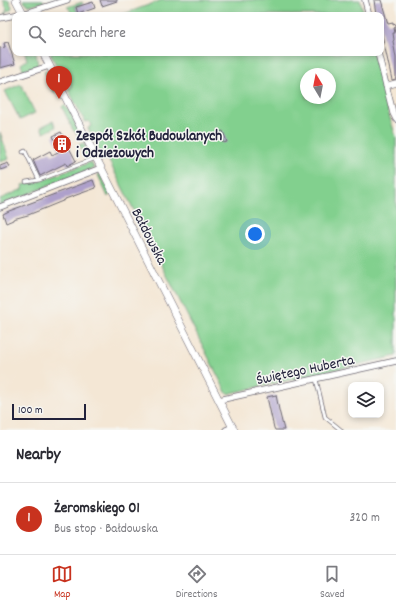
<!DOCTYPE html>
<meta charset="utf-8">
<style>
:root{--surface:#fff;--page:#f7f7f7;--text:#2b2b33;--muted:#7c7c81;--line:#e1e1e2;--accent:#c8321e}
body{margin:0;font-family:Dekko,sans-serif;background:var(--page);color:var(--text)}
.controls{position:absolute;right:12px;bottom:12px;display:grid;overflow:hidden;border-radius:8px;box-shadow:0 2px 6px #0003}
.controls button{width:36px;height:36px;display:grid;place-items:center;padding:0;border:0;border-bottom:1px solid var(--line);background:var(--surface);color:var(--text);font:20px sans-serif}
.compass{position:absolute;left:300px;top:68px;width:36px;height:36px;border-radius:50%;background:var(--surface);box-shadow:0 2px 6px #0003;rotate:350deg}
.scale{position:absolute;left:12px;bottom:10px;width:74px;box-sizing:border-box;padding-left:4px;border:2px solid #22223b;border-top:0;font-size:11px;line-height:14px;white-space:nowrap;color:#22223b;-webkit-text-stroke:3px #f6f6f2;paint-order:stroke}
.you{position:absolute;left:255px;top:234px;width:14px;height:14px;margin:-10px;border:3px solid #fff;border-radius:50%;background:#1a73e8;box-shadow:0 0 0 6px #1a73e833}
.badge{display:grid;place-items:center;width:26px;height:26px;border-radius:50%;background:var(--accent);color:#fff;font-size:13px;font-weight:700}
.pin{position:absolute;translate:-50% -33px;filter:drop-shadow(0 1px 2px #0008)}
.pin::after{content:'';position:absolute;top:21px;width:14px;height:12px;background:inherit;clip-path:polygon(0 0,100% 0,50% 100%)}
.list{margin:0;padding:0;list-style:none}
h2{display:flex;justify-content:space-between;align-items:center;height:52px;margin:0;padding:0 16px;font-size:17px}
h2 small{font-size:13px;font-weight:400;color:var(--muted)}
.list li{display:grid;grid-template-columns:26px 1fr auto;gap:12px;align-items:center;box-sizing:border-box;height:72px;padding:0 16px;border-top:1px solid var(--line)}
.list b{display:block;font-size:15px;white-space:nowrap}
.list p{margin:0;font-size:13px;white-space:nowrap;color:var(--muted)}
.list em{font-size:13px;font-style:normal;color:var(--muted)}
.icon{flex:none;width:22px;height:22px;fill:none;stroke:currentColor;stroke-width:2;stroke-linecap:round;stroke-linejoin:round}
.map{position:relative;flex:none;width:396px;height:430px;overflow:hidden}
.search{position:absolute;background:var(--surface);box-shadow:0 2px 6px #0003;left:12px;right:12px;top:12px;height:44px;display:flex;align-items:center;gap:10px;box-sizing:border-box;padding:0 14px;border-radius:8px;color:var(--muted);font-size:15px}
.sheet{height:124px;background:var(--surface)}
nav{display:flex;justify-content:space-around;align-items:center;box-sizing:border-box;height:56px;border-top:1px solid var(--line);background:var(--surface);font-size:11px;color:var(--muted)}
nav a{display:grid;justify-items:center;gap:2px}
nav .on{color:var(--accent)}
.map>svg:first-child{display:block}
.green{fill:#82d08e;stroke:#527964;fill-rule:evenodd}
.building{fill:#aea0cb}
.lines{fill:none;stroke-linecap:round;stroke-linejoin:round}
.service-casing{stroke:#6c6771;stroke-width:4.5}
.minor-casing{stroke:#6c6771;stroke-width:7}
.tertiary-casing{stroke:#6c6771;stroke-width:8}
.service{stroke:#fff;stroke-width:3}
.minor{stroke:#fff;stroke-width:5.5}
.tertiary{stroke:#fff;stroke-width:7}
.labels{text-anchor:middle;stroke-width:3;stroke-linejoin:round;paint-order:stroke}
.poi-label{font-size:15px;font-weight:bold;fill:#22223b;stroke:#f6f6f2;text-anchor:start}
.street-label{font-size:15px;fill:#22223b;stroke:#f6f6f2}
</style>
<div class="map">
<svg width="396" height="430" viewBox="0 0 396 430">
<rect width="100%" height="100%" fill="#f6f6f2"/>
<filter id="ink" filterUnits="userSpaceOnUse"><feTurbulence type="fractalNoise" baseFrequency=".025" numOctaves="2"/><feDisplacementMap in="SourceGraphic" scale="8" xChannelSelector="R" yChannelSelector="G"/><feConvolveMatrix kernelMatrix="1 2 1 2 8 2 1 2 1" color-interpolation-filters="sRGB"/></filter>
<filter id="wash" filterUnits="userSpaceOnUse"><feTurbulence type="fractalNoise" baseFrequency=".012" numOctaves="4" result="noise"/><feDisplacementMap in="SourceGraphic" scale="16" xChannelSelector="R" yChannelSelector="G"/><feGaussianBlur stdDeviation="0.9" result="paint"/><feColorMatrix in="noise" values="0 0 0 0 0 0 0 0 0 0 0 0 0 0 0 0 0 1.4 0 .05"/><feComposite in="paint" operator="in"/></filter>
<g filter="url(#wash)">
<rect width="100%" height="100%" fill="#f4e7d5"/>
<path class="green" d="M3 0H9L12 7 11 10 6 11V14L4 15 7 9Z
M23 0H43L44 2C36 4 28 9 23 0Z
M162 0H360L364 15H121Z
M82 2 83 4 75 7 78 14 80 15H72L70 10 67 7Z
M25 53H36L38 66 23 70 21 64 27 60Z
M50 53H373L390 118 396 137V356L227 394 108 159 104 160 88 128 91 126 89 121 85 122 68 89 72 87 69 81 65 82ZM306 74H330V98H306Z
M44 71H47L50 74 56 92H54Z
M21 84 35 113 20 120 5 91Z
M64 105 70 112 91 156V157L84 141 73 130 62 107Z
M53 121 56 127 44 133 41 127Z
M0 132 9 159 0 162Z
M83 143 90 159 87 160 79 145Z
M91 162 94 168 0 205V199L23 189 22 185 38 182Z
M99 173 111 193 108 197 98 175Z"/>
<g id="blocks">
<path class="building" d="M100 0H117V1L102 6Z
M374 0H381L388 24 393 23V25L396 24V27L394 28 395 33H393L394 40 393 41 396 58V79L392 80 381 30V15L376 14Z
M93 2 95 8 78 14 76 7Z
M8 42 15 64 0 68V48L5 47 4 43Z
M223 131 227 142 223 143 219 132Z
M61 132 76 161 67 166 66 163 40 176 33 160 50 151 52 155 60 151 53 136Z
M8 163 10 167 0 170V166Z
M93 180 96 188 65 199V200L48 207 28 215 13 219V220L6 223 3 214 9 211Z
M276 395 279 410 284 430H275L274 428 267 397Z"/>
</g>
</g>
<g filter="url(#ink)">
<use href="#blocks" fill-opacity="0" stroke="#6c6771" stroke-width="1"/>
<g class="lines">
<g class="service-casing">
<path id="service" d="M23 152 25 151 39 180 96 158
M26 182 39 180
M316 379 325 417 341 430"/>
</g>
<g class="minor-casing">
<path id="minor" d="M365 0 369 15
M23 14 67 0
M15 15 25 13
M0 18 15 15
M378 53 393 113 396 119
M0 82 49 66
M386 86 396 83
M0 207 101 168
M219 400 396 361
M226 430 233 427"/>
</g>
<g class="tertiary-casing">
<path id="tertiary" d="M16 0 24 15
M43 53 234 430"/>
</g>
<use href="#service" class="service"/>
<use href="#minor" class="minor"/>
<use href="#tertiary" class="tertiary"/>
</g>
</g>
<defs>
<g id="building-disc" transform="scale(1)"><circle r="9.5" fill="#c8321e" stroke="#f6f6f2"/><path d="M-4-6H4V6H1V3H-1V6H-4ZM-2.5-4.3h1.7v1.8h-1.7ZM.8-4.3h1.7v1.8H.8ZM-2.5-1h1.7V.8h-1.7ZM.8-1h1.7V.8H.8Z" fill="#fff"/></g>
</defs>
<g fill-rule="evenodd">
<use href="#building-disc" x="62" y="144"/>
</g>
<g class="labels">
<g class="poi-label">
<text x="76" y="140">Zespół Szkół Budowlanych<tspan x="76" dy="17">i Odzieżowych</tspan></text>
</g>
<g class="street-label">
<text transform="translate(150 236) rotate(63)" y="5">Bałdowska</text>
<text transform="translate(305 369) rotate(-12)" y="5">Świętego Huberta</text>
</g>
</g>
</svg>
<div class="controls">
<button><svg class="icon" aria-label="layers" viewBox="0 0 24 24"><path d="M12 4l9 5-9 5-9-5zM3 14l9 5 9-5"/></svg></button>
</div>
<svg class="compass" viewBox="-18 -18 36 36"><path d="M0-13l5 13h-10z" fill="#e53935"/><path d="M0 13l5-13h-10z" fill="#7c7c81"/></svg>
<div class="scale">100 m</div>
<div class="you"></div>
<div class="pin badge" style="left:59px;top:99px">1</div>
<div class="search"><svg class="icon" aria-label="search" viewBox="0 0 24 24"><circle cx="10" cy="10" r="6"/><path d="M15 15l6 6"/></svg>Search here</div>
</div>
<section class="sheet">
<h2>Nearby<small></small></h2>
<ul class="list">
<li><span class="badge">1</span><div><b>Żeromskiego 01</b><p>Bus stop · Bałdowska</p></div><em>320 m</em></li>
</ul>
</section>
<nav>
<a class="on"><svg class="icon" aria-label="map" viewBox="0 0 24 24"><path d="M3 6l6-2 6 2 6-2v14l-6 2-6-2-6 2zM9 4v14M15 6v14"/></svg>Map</a>
<a><svg class="icon" aria-label="directions" viewBox="0 0 24 24"><path d="M12 3l9 9-9 9-9-9zM9 14v-3h6M13 9l2 2-2 2"/></svg>Directions</a>
<a><svg class="icon" aria-label="saved" viewBox="0 0 24 24"><path d="M7 4h10v16l-5-4-5 4z"/></svg>Saved</a>
</nav>
